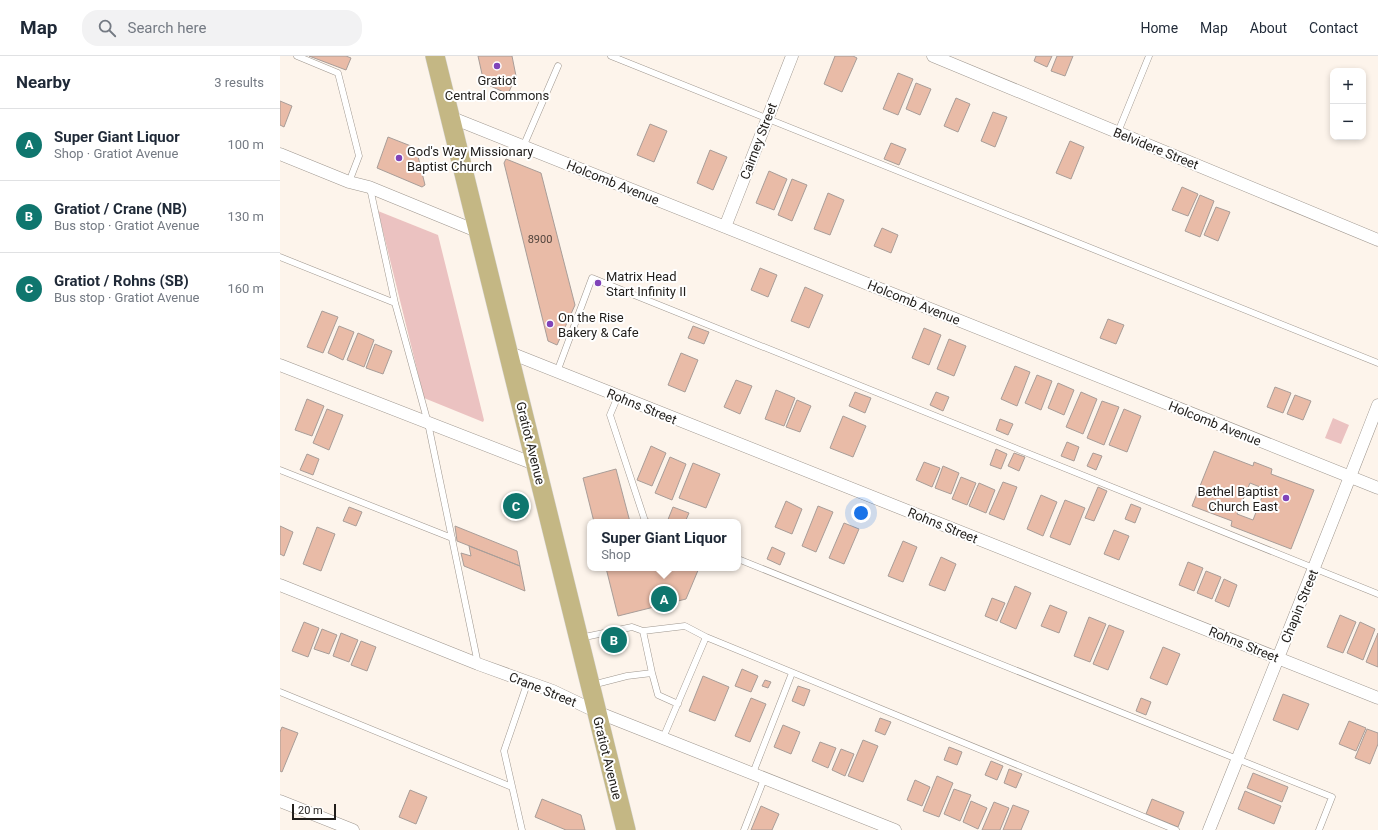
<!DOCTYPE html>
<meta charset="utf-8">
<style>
:root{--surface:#fff;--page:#f2f2f3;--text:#1f2937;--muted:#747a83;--line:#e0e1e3;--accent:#0f766e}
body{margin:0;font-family:Roboto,sans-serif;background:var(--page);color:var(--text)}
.controls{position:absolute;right:12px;top:12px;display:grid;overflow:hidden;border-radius:8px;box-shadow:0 2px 6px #0003}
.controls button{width:36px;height:36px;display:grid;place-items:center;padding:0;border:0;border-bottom:1px solid var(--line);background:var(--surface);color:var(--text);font:20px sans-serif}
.scale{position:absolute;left:12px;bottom:10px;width:44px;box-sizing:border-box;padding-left:4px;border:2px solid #211e1b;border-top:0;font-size:11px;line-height:14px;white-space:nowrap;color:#211e1b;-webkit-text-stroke:3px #fff;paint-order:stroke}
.you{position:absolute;left:581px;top:457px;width:14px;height:14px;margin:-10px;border:3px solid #fff;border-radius:50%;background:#1a73e8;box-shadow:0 0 0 6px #1a73e833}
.badge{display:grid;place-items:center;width:26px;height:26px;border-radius:50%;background:var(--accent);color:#fff;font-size:13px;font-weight:700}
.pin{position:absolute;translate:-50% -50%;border:2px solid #fff;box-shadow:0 1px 4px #0006}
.popup{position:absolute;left:307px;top:463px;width:154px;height:52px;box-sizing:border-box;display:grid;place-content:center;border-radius:8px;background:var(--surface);filter:drop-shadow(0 1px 3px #0005);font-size:13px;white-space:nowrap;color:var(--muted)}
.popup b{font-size:15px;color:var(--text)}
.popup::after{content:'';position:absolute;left:50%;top:100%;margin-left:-8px;border:8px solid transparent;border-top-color:var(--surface)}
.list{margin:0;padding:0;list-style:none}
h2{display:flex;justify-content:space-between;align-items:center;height:52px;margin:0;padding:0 16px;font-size:17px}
h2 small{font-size:13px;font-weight:400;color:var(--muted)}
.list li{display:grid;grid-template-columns:26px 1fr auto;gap:12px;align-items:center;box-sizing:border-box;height:72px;padding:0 16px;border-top:1px solid var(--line)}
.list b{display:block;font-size:15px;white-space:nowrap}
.list p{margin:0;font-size:13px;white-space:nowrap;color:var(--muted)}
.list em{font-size:13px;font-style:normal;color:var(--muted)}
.icon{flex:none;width:22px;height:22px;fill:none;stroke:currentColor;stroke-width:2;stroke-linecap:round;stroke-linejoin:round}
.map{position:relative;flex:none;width:1098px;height:774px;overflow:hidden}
header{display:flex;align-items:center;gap:24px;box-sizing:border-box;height:56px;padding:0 20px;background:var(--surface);border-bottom:1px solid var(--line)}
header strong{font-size:19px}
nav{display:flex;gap:22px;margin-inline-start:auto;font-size:14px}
.search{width:280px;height:36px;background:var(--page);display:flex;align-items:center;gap:10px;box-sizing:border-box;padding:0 14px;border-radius:16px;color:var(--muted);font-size:15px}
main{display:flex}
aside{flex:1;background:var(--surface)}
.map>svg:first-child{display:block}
.green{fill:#ebc2c1}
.building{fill:#e9bba7;stroke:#a89d98;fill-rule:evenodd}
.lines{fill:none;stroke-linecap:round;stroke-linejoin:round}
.service-casing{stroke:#9e968e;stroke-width:7}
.minor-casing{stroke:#9e968e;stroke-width:13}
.primary-casing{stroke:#d7d6d6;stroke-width:20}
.service{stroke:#fff;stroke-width:6}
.minor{stroke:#fff;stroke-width:12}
.primary{stroke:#c4b784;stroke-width:19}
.poi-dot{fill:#8044b9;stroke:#fff;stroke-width:1.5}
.labels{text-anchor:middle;stroke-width:4;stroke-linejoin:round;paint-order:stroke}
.number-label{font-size:11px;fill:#53453e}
.poi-label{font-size:13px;fill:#211e1b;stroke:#fff;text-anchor:start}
.street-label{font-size:13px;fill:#211e1b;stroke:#fff}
</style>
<header>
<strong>Map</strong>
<div class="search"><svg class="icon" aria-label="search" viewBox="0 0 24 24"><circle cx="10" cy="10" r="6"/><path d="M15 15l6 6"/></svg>Search here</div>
<nav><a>Home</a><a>Map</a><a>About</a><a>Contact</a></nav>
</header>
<main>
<aside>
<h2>Nearby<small>3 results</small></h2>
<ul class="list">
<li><span class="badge">A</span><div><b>Super Giant Liquor</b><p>Shop · Gratiot Avenue</p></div><em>100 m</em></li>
<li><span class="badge">B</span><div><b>Gratiot / Crane (NB)</b><p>Bus stop · Gratiot Avenue</p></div><em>130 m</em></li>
<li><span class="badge">C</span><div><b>Gratiot / Rohns (SB)</b><p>Bus stop · Gratiot Avenue</p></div><em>160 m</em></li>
</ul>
</aside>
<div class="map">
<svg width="1098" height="774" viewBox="0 0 1098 774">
<rect width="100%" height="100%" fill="#fdf4eb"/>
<path class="green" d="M98 155 158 179 204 364 203 366 144 342Z
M1053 362 1069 369 1061 388 1045 382Z"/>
<path class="building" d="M29 0H66L71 2 66 14Z
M198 0H232L236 20 228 38 204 27Z
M555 0H573L577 2 562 36 544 28Z
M756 0H772L767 11 754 5Z
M777 0H793L785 20 771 15Z
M618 17 633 23 618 59 603 53Z
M636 27 651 33 640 59 626 53Z
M676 42 690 48 678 76 664 70Z
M0 45 12 50 4 71 0 69Z
M713 56 727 61 715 91 701 85Z
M370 68 387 75 374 106 357 99Z
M108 81 136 92 145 129 142 131 97 112Z
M790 85 804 91 791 123 776 117Z
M611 87 626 93 619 109 604 103Z
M430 94 447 101 433 134 417 127Z
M226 103 261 117 295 249 277 289 268 285 224 107Z
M489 115 507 123 494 154 476 147Z
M512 123 527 129 512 165 498 159Z
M902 131 918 138 908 160 892 154Z
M548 137 564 144 550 179 534 173Z
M920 139 934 145 920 181 905 175Z
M936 151 950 156 938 185 924 179Z
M602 172 618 179 611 197 594 190Z
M480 212 497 219 488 241 471 234Z
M525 231 543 239 529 272 511 265Z
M42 255 58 261 43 297 27 291Z
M828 263 844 269 836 288 820 282Z
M59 270 74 276 63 304 48 297Z
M413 270 429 276 424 288 408 282Z
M644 272 661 279 649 309 632 302Z
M78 277 94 284 84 311 67 304Z
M669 283 686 290 674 320 657 313Z
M95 288 112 295 103 318 86 312Z
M401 297 418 304 405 336 388 329Z
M735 310 750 316 737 350 721 343Z
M757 319 772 325 761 354 745 347Z
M456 324 472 330 460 358 444 351Z
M778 327 794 334 784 359 768 352Z
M995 331 1011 337 1003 357 987 351Z
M496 334 515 342 504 370 485 363Z
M575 336 591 342 585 357 569 350Z
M656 336 669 341 663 355 650 349Z
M801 336 817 343 803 378 786 371Z
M1015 339 1031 345 1023 364 1007 358Z
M27 343 44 350 32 380 15 374Z
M517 344 531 350 520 376 506 371Z
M822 345 839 351 824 389 807 382Z
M47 353 63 359 49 394 33 387Z
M844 353 861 360 847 396 829 389Z
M563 360 586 370 573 401 550 392Z
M720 363 733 368 728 379 716 374Z
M787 386 799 391 794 405 781 400Z
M371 390 386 397 372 430 357 424Z
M716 393 727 398 721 413 710 409Z
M934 395 973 410 974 406 992 413 991 418 1034 434 1011 493 951 470 952 465 912 450ZM970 427 985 433 973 464 957 458Z
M734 397 745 401 739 415 728 410Z
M813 397 822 400 816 414 807 410Z
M27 398 39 403 33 419 20 414Z
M390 401 406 408 392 444 375 437Z
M644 406 660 412 652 431 636 424Z
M413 407 440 418 426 452 399 442Z
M663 410 679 417 671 438 655 432Z
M336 413 350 466H314L303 422Z
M681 421 696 427 687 449 672 443Z
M723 426 737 431 724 464 709 458Z
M699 427 715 434 706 457 689 450Z
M818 431 827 435 814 465 805 462Z
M761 439 777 446 763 480 747 473Z
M785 444 805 452 790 489 770 481Z
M506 445 522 453 512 478 495 471Z
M851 448 861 452 855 467 845 463Z
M538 450 553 456 536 496 522 490Z
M69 451 82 456 76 470 63 465Z
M393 451 409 457 405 466H387Z
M564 467 579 473 564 508 549 502Z
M0 470 13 476 4 500 0 498Z
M175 470 237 495 240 510 177 485Z
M37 471 55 478 41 515 23 508Z
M834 474 849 480 839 504 824 498Z
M623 485 637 491 623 526 608 520Z
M189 490 240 510 245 535 184 510 181 497 191 500Z
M492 491 505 497 500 509 487 503Z
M661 501 676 508 665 535 649 529Z
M908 506 923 512 914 535 899 529Z
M326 512H419L406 543 338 560Z
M926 515 941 521 932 543 917 537Z
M944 523 957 529 949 551 935 545Z
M735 530 751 537 736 573 720 566Z
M712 542 725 547 717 565 705 560Z
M770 549 787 556 779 577 761 570Z
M1060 559 1076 566 1063 597 1047 591Z
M809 561 826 568 810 606 794 600Z
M24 566 39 572 28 601 12 595Z
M1080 566 1095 573 1083 604 1067 597Z
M829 569 844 575 828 614 813 608Z
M42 573 57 579 49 598 34 593Z
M61 577 78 584 69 606 53 600Z
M1098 577V611L1086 606Z
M81 585 96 591 87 615 71 609Z
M883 591 900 598 887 629 870 622Z
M462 613 478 620 471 636 455 630Z
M423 620 449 631 435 665 409 655Z
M485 624 491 626 488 632 482 630Z
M518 630 530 634 524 650 512 645Z
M1003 638 1029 648 1018 674 993 664Z
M471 642 486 648 470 686 455 680Z
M861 642 871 646 866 659 856 655Z
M600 662 611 666 605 679 595 675Z
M1069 665 1086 672 1076 695 1059 688Z
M503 669 520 676 511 698 494 691Z
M2 671 18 677 2 716 0 715V676Z
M1087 673 1098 677V688L1090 708 1075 702Z
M583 684 598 690 583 726 568 720Z
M540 686 556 692 548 712 532 705Z
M669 691 682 696 677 709 664 704Z
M561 693 574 698 565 720 552 714Z
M711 705 723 710 717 724 705 719Z
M729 713 742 718 736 732 724 727Z
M973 717 1008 731 1002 746 967 732Z
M657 720 673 727 659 761 643 755Z
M635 724 650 731 642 750 627 744Z
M674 733 691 739 680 765 664 758Z
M130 734 147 741 136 768 119 761Z
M965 735 1001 750 994 768 958 753Z
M262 743 301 759 305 774H286L255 761Z
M872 743 904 756 898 771 866 758Z
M691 745 707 752 698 773 683 766Z
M714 746 729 752 720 774H702Z
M733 749 749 755 741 774H723Z
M481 750 499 758 492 774H471Z"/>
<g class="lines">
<g class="service-casing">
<path id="service" d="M17 0 58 17 79 100 69 126
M331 0 1098 307
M838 76 869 0
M243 91 278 10
M90 132 115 247 148 367 198 608
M0 201 115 247
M277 316 312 222 1098 538
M338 340 330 359 365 465 367 466
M0 414 172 482
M458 503 1052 741 1039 774
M363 575 405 570 426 581
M300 582 352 571 363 575 372 617 347 620 312 629
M372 617 378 639 398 648
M0 636 232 731
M383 682 426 581 896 774
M473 717 512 617
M242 774 224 695 248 625
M464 774 484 723"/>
</g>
<g class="minor-casing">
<path id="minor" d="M653 0 1098 184
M170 61 1098 432
M0 98 69 126 89 131 199 176
M445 171 512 0
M228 296 1098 642
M0 309 257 409
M0 529 198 608 273 635 317 656 615 774
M0 745 73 774
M929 774C986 632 1043 491 1098 349"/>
</g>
<g class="primary-casing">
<path id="primary" d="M155 0 346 774"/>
</g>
<use href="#service" class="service"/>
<use href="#minor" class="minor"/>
<use href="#primary" class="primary"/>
</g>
<g class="poi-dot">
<circle cx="217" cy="10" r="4"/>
<circle cx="119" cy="102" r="4"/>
<circle cx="318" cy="227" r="4"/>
<circle cx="270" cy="268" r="4"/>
<circle cx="1006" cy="442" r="4"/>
</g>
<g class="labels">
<g class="number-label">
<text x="260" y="187">8900</text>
</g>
<g class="poi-label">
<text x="217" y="29" text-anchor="middle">Gratiot<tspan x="217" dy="15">Central Commons</tspan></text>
<text x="127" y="100">God's Way Missionary<tspan x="127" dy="15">Baptist Church</tspan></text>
<text x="326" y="225">Matrix Head<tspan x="326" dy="15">Start Infinity II</tspan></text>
<text x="278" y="266">On the Rise<tspan x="278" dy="15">Bakery &amp; Cafe</tspan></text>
<text x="998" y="440" text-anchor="end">Bethel Baptist<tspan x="998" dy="15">Church East</tspan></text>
</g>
<g class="street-label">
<text transform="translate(478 85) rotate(-69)" y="5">Cairney Street</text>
<text transform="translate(876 92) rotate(22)" y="5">Belvidere Street</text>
<text transform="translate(333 126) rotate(22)" y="5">Holcomb Avenue</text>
<text transform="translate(634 246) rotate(22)" y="5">Holcomb Avenue</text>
<text transform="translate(362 350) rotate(22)" y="5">Rohns Street</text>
<text transform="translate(935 367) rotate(22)" y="5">Holcomb Avenue</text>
<text transform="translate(251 387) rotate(76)" y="5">Gratiot Avenue</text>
<text transform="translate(663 469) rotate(22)" y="5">Rohns Street</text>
<text transform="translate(1019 550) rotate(-68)" y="5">Chapin Street</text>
<text transform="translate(964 588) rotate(22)" y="5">Rohns Street</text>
<text transform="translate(263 633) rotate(22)" y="5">Crane Street</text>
<text transform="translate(328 702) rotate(76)" y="5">Gratiot Avenue</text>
</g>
</g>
</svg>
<div class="controls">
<button>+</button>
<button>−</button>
</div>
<div class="scale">20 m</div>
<div class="you"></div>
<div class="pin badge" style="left:384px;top:543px">A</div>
<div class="popup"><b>Super Giant Liquor</b>Shop</div>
<div class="pin badge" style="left:334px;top:584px">B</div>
<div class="pin badge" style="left:236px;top:450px">C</div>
</div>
</main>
